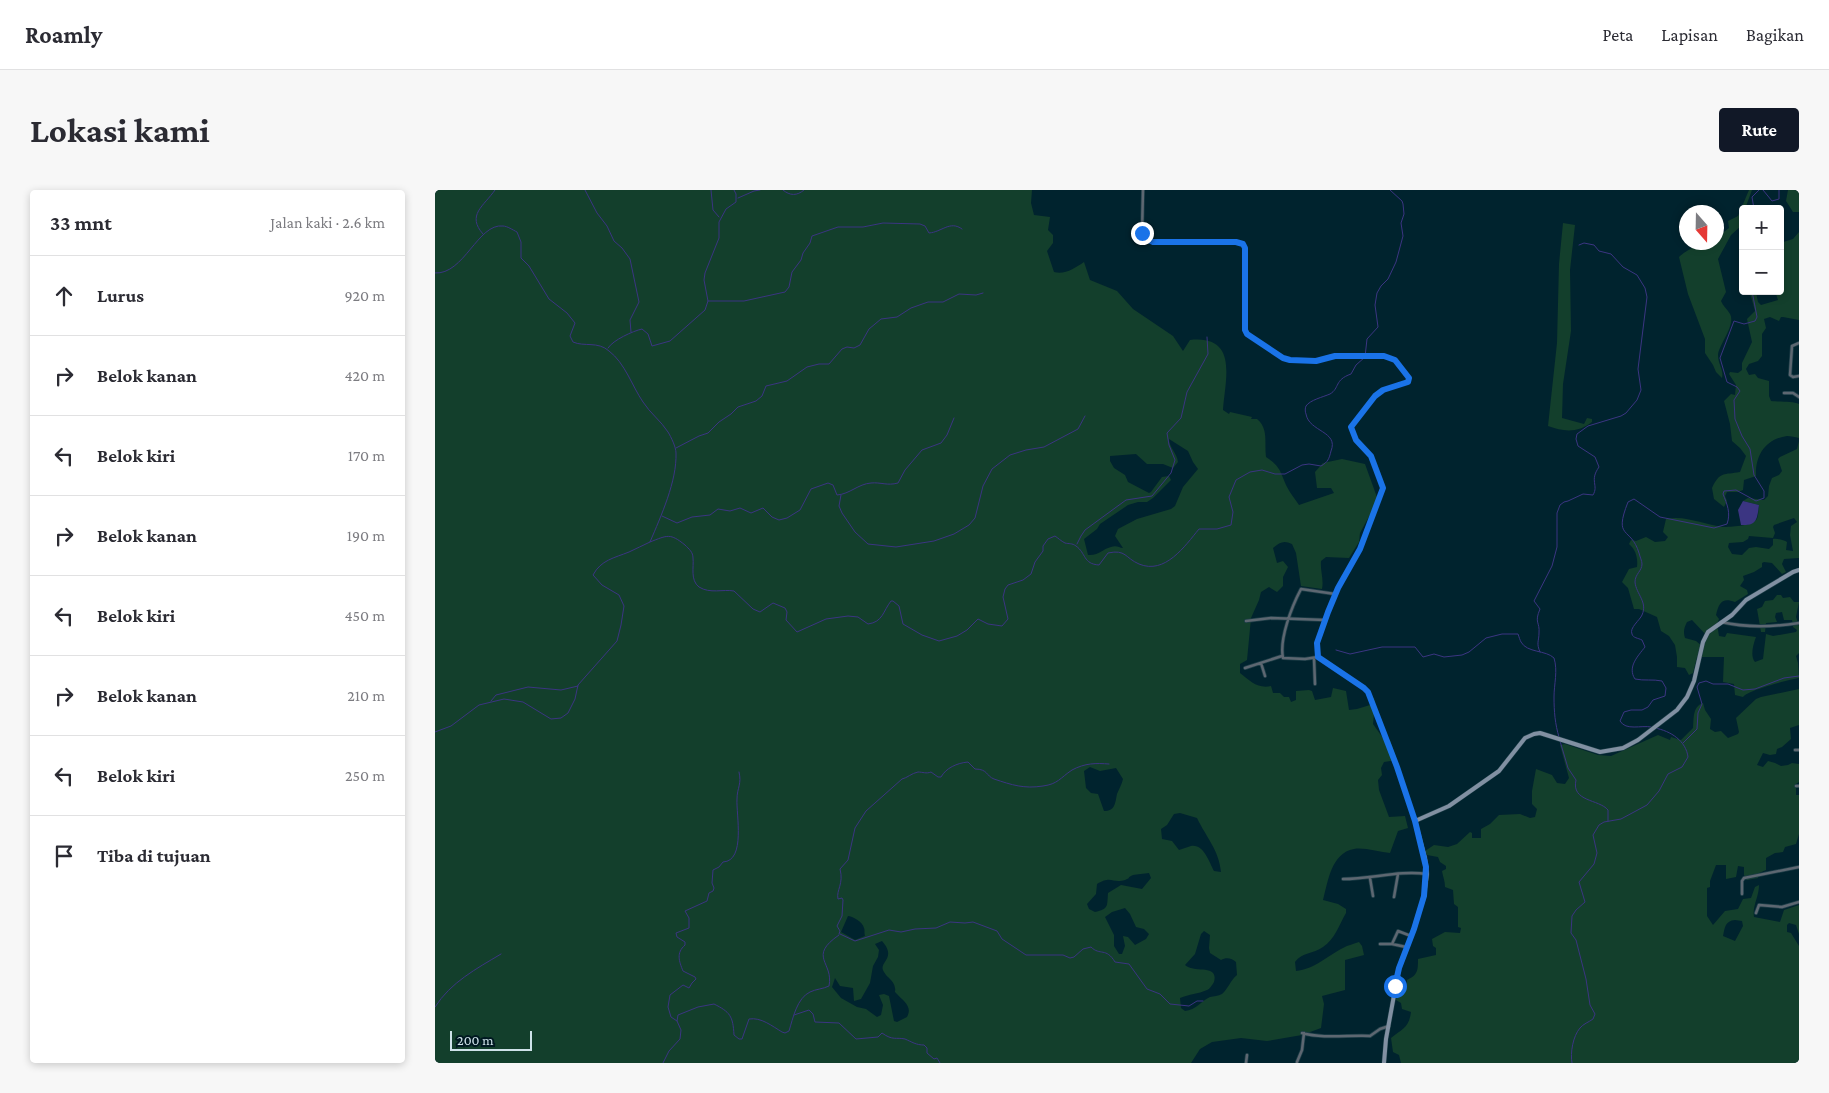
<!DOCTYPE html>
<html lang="id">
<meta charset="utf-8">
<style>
:root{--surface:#fff;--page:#f7f7f7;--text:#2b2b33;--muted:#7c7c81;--line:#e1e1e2;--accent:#111827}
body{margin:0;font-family:"Crimson Pro",serif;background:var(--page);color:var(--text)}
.controls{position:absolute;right:15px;top:15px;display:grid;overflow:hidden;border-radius:5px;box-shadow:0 2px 8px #0003}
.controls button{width:45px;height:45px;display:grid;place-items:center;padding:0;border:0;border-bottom:1px solid var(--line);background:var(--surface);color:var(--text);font:25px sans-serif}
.compass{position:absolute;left:1244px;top:15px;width:45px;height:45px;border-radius:50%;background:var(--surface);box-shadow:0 2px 8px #0003;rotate:160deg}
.scale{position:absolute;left:15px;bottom:12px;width:82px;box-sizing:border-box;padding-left:5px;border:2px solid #cee2e9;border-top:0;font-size:14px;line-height:18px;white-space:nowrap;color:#cee2e9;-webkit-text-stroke:4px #001921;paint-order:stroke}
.stop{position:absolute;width:15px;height:15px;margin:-11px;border:4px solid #1a73e8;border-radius:50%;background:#fff}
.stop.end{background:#1a73e8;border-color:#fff;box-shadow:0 1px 5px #0008}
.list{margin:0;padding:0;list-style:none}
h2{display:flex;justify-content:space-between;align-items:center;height:65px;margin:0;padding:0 20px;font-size:21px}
h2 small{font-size:16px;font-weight:400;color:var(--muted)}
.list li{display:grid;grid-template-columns:32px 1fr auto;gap:15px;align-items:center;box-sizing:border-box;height:80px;padding:0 20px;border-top:1px solid var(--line)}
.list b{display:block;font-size:19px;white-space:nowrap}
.list em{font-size:16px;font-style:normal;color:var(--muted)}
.icon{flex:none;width:28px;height:28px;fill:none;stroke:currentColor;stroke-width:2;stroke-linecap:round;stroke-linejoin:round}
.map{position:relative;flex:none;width:1364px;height:873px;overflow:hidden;border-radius:5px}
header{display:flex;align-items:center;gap:30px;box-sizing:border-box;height:70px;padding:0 25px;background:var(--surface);border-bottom:1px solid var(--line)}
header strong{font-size:24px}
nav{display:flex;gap:28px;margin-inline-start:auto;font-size:18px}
.intro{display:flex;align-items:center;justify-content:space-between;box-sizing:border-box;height:120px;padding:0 30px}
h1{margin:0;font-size:35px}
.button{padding:12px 22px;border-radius:5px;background:var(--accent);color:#fff;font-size:18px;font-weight:700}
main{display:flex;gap:30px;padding:0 30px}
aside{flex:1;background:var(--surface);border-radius:5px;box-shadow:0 2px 8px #0003}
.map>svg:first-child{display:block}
.green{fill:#133f2c;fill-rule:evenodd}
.water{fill:#3b3582}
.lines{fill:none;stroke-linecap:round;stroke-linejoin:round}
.stream{stroke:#3b3582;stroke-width:1}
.minor-casing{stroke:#1d3e48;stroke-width:4}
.secondary-casing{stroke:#1d3e48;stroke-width:5}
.minor{stroke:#5d6771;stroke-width:2.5}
.secondary{stroke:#8190a2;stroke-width:4}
.route{stroke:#1a73e8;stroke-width:6}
</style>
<header>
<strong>Roamly</strong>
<nav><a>Peta</a><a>Lapisan</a><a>Bagikan</a></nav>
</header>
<div class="intro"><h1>Lokasi kami</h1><a class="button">Rute</a></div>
<main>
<aside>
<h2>33 mnt<small>Jalan kaki · 2.6 km</small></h2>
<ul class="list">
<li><svg class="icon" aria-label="ahead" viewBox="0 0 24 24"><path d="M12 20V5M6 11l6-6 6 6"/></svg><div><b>Lurus</b></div><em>920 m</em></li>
<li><svg class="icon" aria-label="right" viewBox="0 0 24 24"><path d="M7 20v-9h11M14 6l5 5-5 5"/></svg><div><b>Belok kanan</b></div><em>420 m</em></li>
<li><svg class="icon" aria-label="left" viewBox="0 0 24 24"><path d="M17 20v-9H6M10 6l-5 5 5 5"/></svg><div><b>Belok kiri</b></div><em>170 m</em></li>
<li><svg class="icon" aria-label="right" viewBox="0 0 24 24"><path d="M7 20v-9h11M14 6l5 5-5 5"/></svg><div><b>Belok kanan</b></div><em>190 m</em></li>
<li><svg class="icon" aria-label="left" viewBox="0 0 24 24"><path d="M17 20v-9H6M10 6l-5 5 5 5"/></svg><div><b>Belok kiri</b></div><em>450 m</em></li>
<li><svg class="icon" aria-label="right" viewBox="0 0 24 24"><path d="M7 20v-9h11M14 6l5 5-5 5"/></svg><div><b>Belok kanan</b></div><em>210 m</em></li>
<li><svg class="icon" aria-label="left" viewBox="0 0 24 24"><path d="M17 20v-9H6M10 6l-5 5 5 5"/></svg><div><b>Belok kiri</b></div><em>250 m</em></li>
<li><svg class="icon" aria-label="arrive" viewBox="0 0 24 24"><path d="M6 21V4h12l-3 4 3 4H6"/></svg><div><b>Tiba di tujuan</b></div></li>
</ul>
</aside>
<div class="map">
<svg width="1364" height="873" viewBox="0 0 1364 873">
<rect width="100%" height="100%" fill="#00232e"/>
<path class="green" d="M0 0H597L596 13 599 25 615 27 613 40 618 45V53L612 61 619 82C630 85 640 78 649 72L655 90 682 101 698 119 738 146 748 161 755 150C804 145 790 190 788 220L794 224 795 222 817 227 816 229H822C834 239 829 253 831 267 846 277 845 282 852 297 855 303 860 309 864 315L899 303 896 298H882L880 282 888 273 907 269 930 274 943 310 925 343 924 352 914 368 891 367 886 371C885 381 889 389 887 399L866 396 861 363 857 354C849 350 845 352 838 358L842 373 848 371 853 377 848 387V396L842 402 834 397 826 402 824 410 816 428 812 470 805 474V483C815 491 823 499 836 496L838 503H845L849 507H854L856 512 861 510V501L874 500 877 501 880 510 896 507 898 498 911 501 914 520 922 519 935 515 934 508H939L940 514 938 534 950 551 955 550 962 570 949 572 946 578 947 585 943 590 944 600 954 627 970 626 973 638 963 641 955 663C945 662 928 657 919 659 896 663 893 692 888 710L903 714 911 719V723C904 735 900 749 888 757 878 764 867 762 860 772L861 781C880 779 892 766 908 758 913 755 919 754 924 752L927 756 929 765 910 770V800L887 806 889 814 886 838 867 845 832 851 806 848 777 852 765 859 756 873H0ZM734 249 753 261 758 272 763 279 748 297 740 316 736 319 702 329 683 339 680 346 688 358C684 358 682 355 676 357 667 359 664 366 653 365L649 349 662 339 665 334 693 315 703 312H712L718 308 736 290 734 286 727 287 716 302 714 303 693 292 690 285 679 278 675 271V266L701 264 712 274H728L738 278 743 272C742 263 734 257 734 249ZM655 577 665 581 681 578 688 589C687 594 684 599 682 604 680 614 680 621 669 621L663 604 656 603 651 598 649 581ZM745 623 762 628C771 647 784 660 786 682L779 681C774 672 769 654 756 656 752 657 748 659 744 660L737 651 727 649 726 639 732 635 739 624ZM714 683 716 688 707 699 686 695 673 703C672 716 674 719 660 722L654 719 652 714 661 704 662 694C677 685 677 694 690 690 697 687 691 688 698 685 702 684 709 684 714 683ZM690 718 695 724 701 737 709 739 714 744 711 749 700 755 693 747 688 746 690 756 687 764H684L679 756V745L670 727 677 722ZM413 726C417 726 428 732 429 738 430 740 429 743 430 746L420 750 406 742ZM769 741 775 745 774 758 775 763 786 770C791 767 797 768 801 772L802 785C795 791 793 799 787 804 783 806 779 806 775 807 766 811 761 820 750 821L746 818 745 808C754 804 763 804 772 800 775 799 777 795 779 792 784 773 759 784 750 775L760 764 766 744ZM447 751C463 769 442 772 449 782 452 788 459 790 460 798 461 803 458 800 462 804 468 811 478 816 472 827L462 832 459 831 454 806 449 804 444 805 448 815 446 825 442 827 431 819 422 817 406 808 397 797 400 788 405 796 418 798 419 811 426 809 435 793 438 776 443 767 444 760 440 754Z
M1314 0H1317L1310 19H1308L1306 36 1296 45 1283 69 1291 102 1286 111C1288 116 1292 119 1295 124 1301 135 1284 154 1283 165 1283 174 1289 180 1287 188L1281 182 1278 175 1270 163V149L1253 104 1244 67C1253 58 1270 52 1282 52V47L1294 38 1293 31 1303 26Z
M1353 0H1364V22H1358L1351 11Z
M1128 33 1140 35 1135 80 1136 141 1128 194 1127 228 1149 234 1152 228 1157 229V232C1143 243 1129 242 1113 236L1122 153 1124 74Z
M1364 42V130L1348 127H1346L1344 131 1335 127 1329 129 1331 138 1327 144V166L1323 171 1314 174 1311 179 1314 185 1320 184 1323 188 1334 191V206L1336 211C1344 212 1358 211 1364 214V248C1360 247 1356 246 1352 246 1330 249 1320 266 1321 286L1309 290 1308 300 1303 302H1292L1290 306 1292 311 1289 317 1279 309 1277 298C1285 281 1289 285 1305 282L1311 266 1305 258 1297 251 1295 234 1289 211 1296 204 1300 205 1301 195 1294 184 1295 182 1303 183 1307 180V173L1317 152 1312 129 1320 121 1315 103 1321 102 1323 112 1326 115 1343 110 1340 101H1345V53L1358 49Z
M1364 251V368L1349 369 1347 374 1351 382 1347 384 1337 373 1329 372 1327 373V377L1319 382 1308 386 1309 390 1305 396 1312 400 1313 404 1300 412C1287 407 1284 413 1281 425L1284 429 1282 434 1284 446 1290 447 1292 443 1321 447C1318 455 1315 466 1320 472L1328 469 1331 444 1338 446 1361 442 1362 440 1358 437 1357 430H1349L1347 422 1341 423 1340 427 1342 432 1331 433 1330 442H1326L1322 419 1327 417 1330 411 1338 410 1342 405H1346L1348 408 1355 407 1359 412H1364L1361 427 1364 436V463L1361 466 1363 473 1364 488C1353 490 1313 500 1308 507L1300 505 1299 494 1288 492 1289 467H1262L1258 483 1254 485 1250 478 1242 477V467L1240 455 1234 446 1226 441 1222 427 1204 419H1199L1193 398 1187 392 1194 379 1202 377C1203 368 1201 360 1194 354L1196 350 1201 351 1211 347 1220 352 1230 351 1233 347 1228 342 1231 329C1251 325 1269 335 1288 337 1295 337 1317 336 1321 330 1324 327 1323 320 1324 315L1308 311 1313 308 1329 310 1333 306 1334 296 1337 288 1344 285 1347 281 1343 269 1345 267 1362 259ZM1359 328 1362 332 1356 336 1355 345 1358 361 1351 360 1352 352C1349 350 1341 348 1338 349V355L1334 359 1321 357 1314 358 1307 365 1297 364 1293 357 1294 353 1308 352 1313 349 1314 346 1338 348 1340 343 1338 337 1339 335ZM1257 430 1272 446 1268 457 1261 451 1250 448C1248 442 1249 438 1252 432Z
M1364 499V535L1355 538 1356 549 1347 557 1342 559 1341 564 1335 565 1328 563 1322 575 1328 577 1333 571 1340 573 1346 576 1353 575 1357 573 1364 574V592L1361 594V605H1364V644L1361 654 1350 657 1348 662 1340 663 1331 668V680L1324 683 1323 688 1312 690 1309 685V677L1303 676 1301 687 1291 689V675H1281L1275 691V697L1272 698V726L1278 735 1290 721 1303 719 1308 709 1316 708 1320 697 1324 695C1324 707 1317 716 1319 727L1345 732 1349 720 1364 715V744L1361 735 1354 733 1352 735V742L1356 743 1364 756V873H966L964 865 958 862 956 848C967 839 974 838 976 822L967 819 966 813 961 810 962 797 972 796V790C983 785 983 780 983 769L1001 765V758L998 756 997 749 1010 742 1025 743 1026 738 1023 737V717L1019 714 1018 700 1010 697C1010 691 1008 687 1007 681L1011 679V676L1005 672 1003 667 992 665 990 661 999 655 1013 657 1022 654 1035 642 1037 643V648H1046V639L1055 634 1064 625 1085 624 1095 628 1100 627 1102 619 1097 614V601L1101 579 1117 585 1122 593 1130 594 1134 588 1125 555 1130 554 1163 565 1176 566 1223 545 1235 550 1236 547 1246 550 1258 538C1259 529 1257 517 1268 513L1270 520 1276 529 1275 539 1280 542 1286 541 1293 548 1303 544 1304 542 1301 528 1321 509 1326 507ZM1300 730 1307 731 1308 736 1300 751 1288 746C1290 737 1290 731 1300 730Z"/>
<path class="water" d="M1308 311 1324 315C1322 328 1323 336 1306 335L1303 320Z"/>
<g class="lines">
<path class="stream" d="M150 0 162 23 172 36 179 51 187 58 195 69 204 112 195 130 196 142
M276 0 278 20 284 27
M348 0C355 6 362 6 369 0
M1328 0 1337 11 1344 9V0
M303 8 319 1 325 0
M1319 19 1317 7 1324 0
M48 44C31 25 49 16 60 0
M0 83C29 85 43 33 68 36 72 36 78 40 82 42L86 52V68L94 76 114 109 132 123 140 133 135 146 138 152C149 157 163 151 174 161 190 173 197 196 208 212 215 223 226 231 233 242 236 247 241 257 241 263 242 291 226 326 215 352 208 355 201 359 194 362 179 368 166 370 158 385L167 395 184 405 189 416 186 435 182 451 143 495 140 509 133 523 126 528 116 529 88 512 69 509 44 515 16 536 0 542
M273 111H309L350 102 354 97 357 82 366 70 368 63 375 53 377 46 403 37H428L448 33 485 34 490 36 494 43C507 42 515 30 527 39
M173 158C178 150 198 141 207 139L213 144 217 156 235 151 270 120 273 111 269 90 270 83 284 48V32L291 19 301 12V4L299 0
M241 258 264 246 273 243 284 232 296 224 303 217 321 211 327 206 331 196 352 191 372 177 384 174H394L407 159 412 157 419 158 425 155 434 139 446 129 462 127 476 118 493 112H508L524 104 541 105 548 103
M406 305 404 316 407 323 420 342 433 354 461 357 499 351 519 344 534 335 540 328 548 296 557 279 575 265 591 260 609 257 643 239 650 226
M227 326 242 333 257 327 275 325 283 319 295 321 305 318 316 323 328 318 337 327 344 330 352 328 365 320 376 299 393 293 398 295 402 305C415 304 423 294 436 293 446 292 452 296 463 293L470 280 487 260 506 253 512 245 519 228
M215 352C233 345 235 343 250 355 254 359 258 362 258 368 259 377 255 390 264 397 275 404 288 399 299 401L318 419 325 422 338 413 350 418 352 422 351 430 362 442 391 429 413 426 423 427 433 434C448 432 448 421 456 411H458L464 416 468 434 487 445 504 451 522 446 532 440 543 429 553 434 567 436 573 429 568 407 570 399 573 395 588 390 596 384 600 372 608 361V356L613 349 620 346C623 348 626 351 630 353 634 354 637 353 641 356 651 363 648 374 664 375L673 363C691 359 690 368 704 374 730 385 750 356 764 339H782L796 335 798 322 794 307 801 290 815 282 827 280 840 284H850L867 275 874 274 886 276C893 272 894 269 896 261 904 241 874 242 871 224 870 222 870 218 871 216 875 210 888 207 895 204 905 198 899 190 916 184L921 175 930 167 932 149 943 137 940 115 942 103 946 96 953 89 961 72 968 46 966 33 969 24 968 14 967 11 955 0
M642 354 646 346 650 340 691 310 717 306 736 283 740 270 734 255 732 243 746 228 752 202 773 164 772 147
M901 460 915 464 947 457H980L988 467 999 464 1009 467 1027 465 1034 462 1051 448 1067 444H1083C1084 447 1085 450 1086 452 1092 463 1111 460 1119 468 1123 481 1119 494 1119 507 1119 521 1120 534 1124 547
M1105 462C1101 453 1104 451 1104 443 1105 432 1099 433 1105 419L1099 411 1117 376 1122 357V323L1125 315 1129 312 1133 311 1148 304 1158 305C1164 295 1154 291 1164 277L1160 267 1143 256 1141 249 1142 244 1153 236 1186 226 1191 223 1202 210 1206 200 1203 179 1212 107 1210 98 1202 85 1188 77 1176 64 1164 61 1159 55 1149 53 1144 55
M56 511 61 505 93 497 126 500 143 496
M1216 537C1206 535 1191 541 1185 531L1189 522 1196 520H1207L1213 517 1218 510 1230 506 1231 498 1227 491C1218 489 1209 491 1200 489 1192 477 1203 466 1210 457L1207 450C1203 448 1198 448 1197 444 1194 438 1205 430 1207 425 1213 412 1201 404 1200 392 1200 384 1207 381 1207 374 1207 371 1205 367 1204 363 1196 336 1178 350 1193 312L1199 309 1225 327 1279 338 1292 334C1296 323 1292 314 1288 304L1289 301 1301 300 1321 311 1329 308V301L1319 285 1315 259 1307 246 1300 229 1299 210 1305 201 1302 197 1292 192 1285 168 1299 131 1309 134 1320 131 1322 127 1317 101
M1125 551 1133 578 1141 590C1136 612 1164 609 1173 620V631
M1248 553 1262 539 1263 523 1267 514 1262 497 1264 493 1271 491 1278 494H1293L1308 500 1320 499 1349 488 1364 486
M404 744 405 741 402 736 407 726 408 710 407 708 403 709C401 700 409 694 405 679L413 670 420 638 431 621 467 589C472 588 477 583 483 582 488 582 491 584 496 582L503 587H506C511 578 522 573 533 572L540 579C553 579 551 586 559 589 577 595 589 599 608 596 623 594 625 588 637 580 650 573 661 573 674 574
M405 744 420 751 454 740 466 742 480 739 501 738 515 732 530 733 538 732 562 741 567 749 591 765H628L635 768 639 767 648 759 656 757C665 766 671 757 680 772L694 774 712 799 725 804 735 814 754 816 762 811H768
M0 817C16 792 41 779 66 764
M359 825 374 820 378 824 380 832 404 833 421 849 443 847 447 843C458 851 461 847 470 849 477 852 481 855 489 855L492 858V863L499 869 502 868 505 873
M242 831 236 827 233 817 235 805 248 795 254 798 257 793 261 789 260 787 248 781C244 771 241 763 250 755V752L242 747 241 743 254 738V728L250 721 272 711 274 703 278 701 279 698 277 693 278 680 284 677 288 672C311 671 301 624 302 609 302 598 307 594 304 582
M228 873 234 861 245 849 246 840 242 831 243 825 263 817 279 814C295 822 298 826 299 845L304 849H307L314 829C326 827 337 836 347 842L350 843 354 841C358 828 362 808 375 802 381 799 388 799 394 796 399 772 372 767 404 745
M1137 873C1135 863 1138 846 1145 838 1148 834 1154 832 1158 829L1160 824 1155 815 1151 789 1141 750 1136 743 1137 726 1141 720 1150 712 1144 692 1159 674 1162 663 1158 645 1164 635 1169 632 1186 629 1212 615 1224 601 1233 584 1247 577 1253 567C1251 551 1236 541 1220 538
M1364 873V872"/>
<g class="minor-casing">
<path id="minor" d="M708 0 707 43 711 49 718 52H801L809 55V139L812 144 848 168 855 170 881 171 897 166H949L960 170 974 188 973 192 948 200 940 206 916 237 921 250 936 267 948 298 925 359 903 398 893 422 882 453 883 467 929 498 933 502 962 577 980 631
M1364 153 1357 156 1355 185 1358 187 1364 186
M1349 203H1358L1364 207
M811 431 836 428 890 430
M1286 432C1312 438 1338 437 1364 433
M883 467 870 469 848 468C844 449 857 416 866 399L900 404
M879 468 880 494
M826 473 830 486
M810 478 847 466
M1360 560H1364
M1361 596H1364
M935 688 938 706
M908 689C937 689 964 680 992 684
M1307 704V691L1309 688 1364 677
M959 707 963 684
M1321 723 1324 715 1347 717 1364 712
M945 754H957
M971 757 957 754 963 741 976 746
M867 843C889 849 912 845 935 846L945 839 954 836
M862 872 867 860 869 843
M811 873 812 865"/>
</g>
<g class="secondary-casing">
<path id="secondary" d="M949 873 951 849 964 778 979 739 989 706 992 684 990 668 980 631 1014 616 1064 581 1090 548 1099 544 1105 543 1165 562 1188 558 1203 550 1242 520 1252 507 1259 491 1268 452 1273 442 1297 425 1311 410 1358 382 1364 380"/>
</g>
<use href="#minor" class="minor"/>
<use href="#secondary" class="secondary"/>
</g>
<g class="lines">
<path class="route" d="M707 43 711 49 718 52H801L808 54 810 58V140L812 144 848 168 855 170 881 171 900 166H949L960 170 974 188 973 192 948 200 940 206 916 237 921 250 936 266 948 298 925 359 903 398 893 422 882 453 883 467 929 498 933 502 962 577 980 631 991 677 989 706 979 739 964 778 960 796"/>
</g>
</svg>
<div class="controls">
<button>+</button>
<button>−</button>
</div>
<svg class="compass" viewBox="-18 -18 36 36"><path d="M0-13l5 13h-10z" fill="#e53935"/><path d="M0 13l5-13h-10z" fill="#7c7c81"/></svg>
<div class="scale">200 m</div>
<div class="stop" style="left:960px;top:796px"></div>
<div class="stop end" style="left:707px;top:43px"></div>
</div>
</main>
